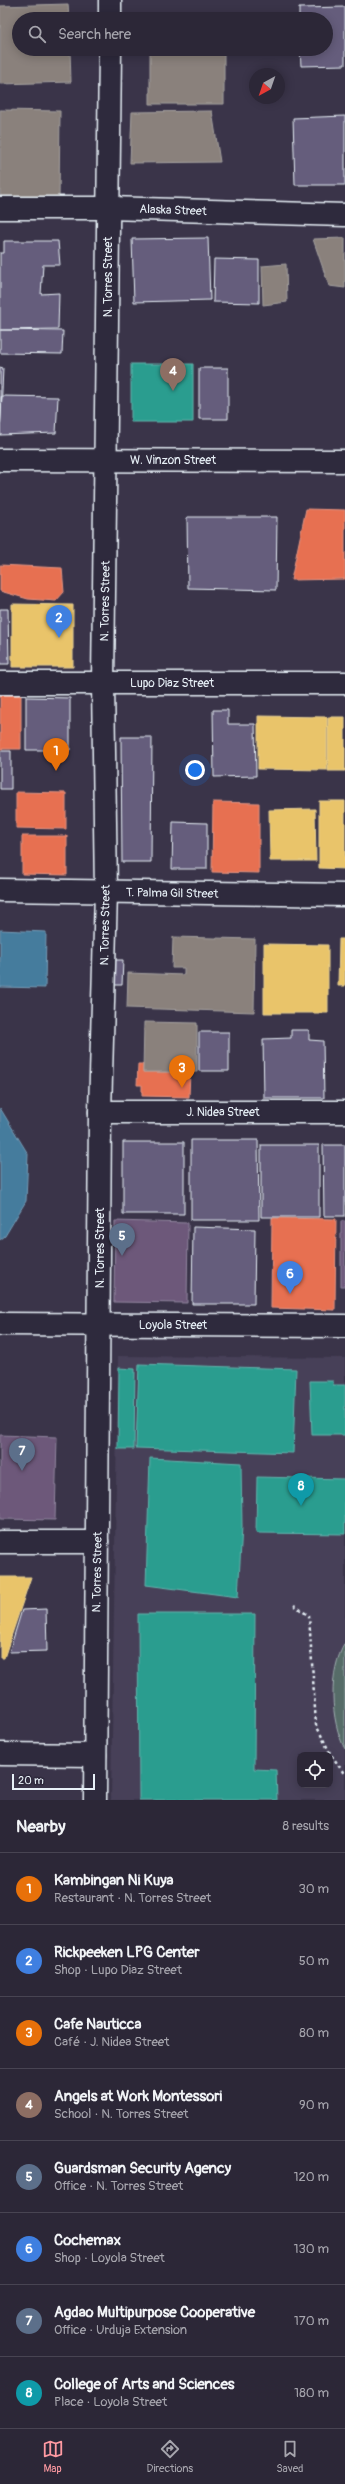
<!DOCTYPE html>
<meta charset="utf-8">
<style>
:root{--surface:#2c2737;--page:#383342;--text:#f1f3f6;--muted:#a6a5ad;--line:#484452;--accent:#ff9aa2}
body{margin:0;font-family:Pangolin,sans-serif;background:var(--page);color:var(--text)}
.controls{position:absolute;right:12px;bottom:12px;display:grid;overflow:hidden;border-radius:8px;box-shadow:0 2px 10px #0003}
.controls button{width:36px;height:36px;display:grid;place-items:center;padding:0;border:0;border-bottom:1px solid var(--line);background:var(--surface);color:var(--text);font:20px sans-serif}
.compass{position:absolute;left:249px;top:68px;width:36px;height:36px;border-radius:50%;background:var(--surface);box-shadow:0 2px 10px #0003;rotate:220deg}
.scale{position:absolute;left:12px;bottom:10px;width:83px;box-sizing:border-box;padding-left:4px;border:2px solid #e8f1f8;border-top:0;font-size:11px;line-height:14px;white-space:nowrap;color:#e8f1f8;-webkit-text-stroke:3px #2f2a3d;paint-order:stroke}
.you{position:absolute;left:195px;top:770px;width:14px;height:14px;margin:-10px;border:3px solid #fff;border-radius:50%;background:#1a73e8;box-shadow:0 0 0 6px #1a73e833}
.badge{display:grid;place-items:center;width:26px;height:26px;border-radius:50%;background:var(--accent);color:#fff;font-size:13px;font-weight:700}
.pin{position:absolute;translate:-50% -33px;filter:drop-shadow(0 1px 2px #0008)}
.pin::after{content:'';position:absolute;top:21px;width:14px;height:12px;background:inherit;clip-path:polygon(0 0,100% 0,50% 100%)}
.list{margin:0;padding:0;list-style:none}
h2{display:flex;justify-content:space-between;align-items:center;height:52px;margin:0;padding:0 16px;font-size:17px}
h2 small{font-size:13px;font-weight:400;color:var(--muted)}
.list li{display:grid;grid-template-columns:26px 1fr auto;gap:12px;align-items:center;box-sizing:border-box;height:72px;padding:0 16px;border-top:1px solid var(--line)}
.list b{display:block;font-size:15px;white-space:nowrap}
.list p{margin:0;font-size:13px;white-space:nowrap;color:var(--muted)}
.list em{font-size:13px;font-style:normal;color:var(--muted)}
.icon{flex:none;width:22px;height:22px;fill:none;stroke:currentColor;stroke-width:2;stroke-linecap:round;stroke-linejoin:round}
.map{position:relative;flex:none;width:345px;height:1800px;overflow:hidden}
.search{position:absolute;background:var(--surface);box-shadow:0 2px 10px #0003;left:12px;right:12px;top:12px;height:44px;display:flex;align-items:center;gap:10px;box-sizing:border-box;padding:0 14px;border-radius:22px;color:var(--muted);font-size:15px}
.sheet{height:628px;background:var(--surface)}
nav{display:flex;justify-content:space-around;align-items:center;box-sizing:border-box;height:56px;border-top:1px solid var(--line);background:var(--surface);font-size:11px;color:var(--muted)}
nav a{display:grid;justify-items:center;gap:2px}
nav .on{color:var(--accent)}
.map>svg:first-child{display:block}
.built{fill:#474058;fill-rule:evenodd}
.green{fill:#566c67;stroke:#9faeb0}
.homes{fill:#e9c46a;stroke:#e9d295}
.shops{fill:#e76f51;stroke:#e79683}
.offices{fill:#6d597a;stroke:#9287a0}
.schools{fill:#2a9d8f;stroke:#63b6ae}
.public{fill:#457b9d;stroke:#769eb8}
.industry{fill:#8a817c;stroke:#a6a3a1}
.building{fill:#655d7b;stroke:#e8f1f8}
.lines{fill:none;stroke-linecap:round;stroke-linejoin:round}
.minor-casing{stroke:#e8f1f8;stroke-width:25}
.tertiary-casing{stroke:#e8f1f8;stroke-width:25}
.secondary-casing{stroke:#e8f1f8;stroke-width:25}
.path{stroke:#e8f1f8;stroke-width:2.5;stroke-dasharray:3 3;stroke-linecap:butt}
.minor{stroke:#2f2a3d;stroke-width:22}
.tertiary{stroke:#2f2a3d;stroke-width:22}
.secondary{stroke:#2f2a3d;stroke-width:22}
.labels{text-anchor:middle;stroke-width:4;stroke-linejoin:round;paint-order:stroke}
.street-label{font-size:12px;fill:#e8f1f8;stroke:#2f2a3d}
</style>
<div class="map">
<svg width="345" height="1800" viewBox="0 0 345 1800">
<rect width="100%" height="100%" fill="#3a3449"/>
<filter id="ink" filterUnits="userSpaceOnUse"><feTurbulence type="fractalNoise" baseFrequency=".025" numOctaves="2"/><feDisplacementMap in="SourceGraphic" scale="8" xChannelSelector="R" yChannelSelector="G"/><feConvolveMatrix kernelMatrix="1 2 1 2 8 2 1 2 1" color-interpolation-filters="sRGB"/></filter>
<g filter="url(#ink)">
<path class="built" d="M118 1356 345 1358V1800H111ZM300 1755H330V1785H300Z"/>
<path class="green" d="M345 1643V1749C330 1721 328 1671 345 1643Z"/>
<path class="homes" d="M12 604 73 605V667H12Z
M258 716 327 717V770L258 769Z
M328 717H345V771H328Z
M319 801H345V869L319 868Z
M315 809 316 861H270L269 810Z
M339 939H345V986H338Z
M264 944 328 945V1013H264Z
M0 1577H31L4 1658H0Z"/>
<path class="shops" d="M306 509 345 510V579L291 580Z
M0 565 62 568 64 592 56 601 28 599 0 591Z
M0 695H21V749H0Z
M16 792 66 793V829L16 828Z
M213 802 259 803V873L212 872Z
M22 836H67V875L22 874Z
M138 1064H143V1072H190L189 1097 142 1096V1085H137Z
M272 1218 336 1219 335 1310 271 1308Z"/>
<path class="offices" d="M115 1221 188 1223 187 1303 114 1302Z
M341 1221H345V1286H341Z
M0 1435 57 1437 55 1520 0 1519Z"/>
<path class="schools" d="M131 364H193V422H131Z
M139 1364 296 1369 293 1453 136 1448Z
M119 1368 135 1369 134 1449H118Z
M310 1381H333V1385H345V1435H312Z
M150 1458 241 1463 242 1526 238 1597 146 1585Z
M257 1477 345 1479V1534L256 1533Z
M138 1614H255L254 1769 276 1770 277 1800H139Z"/>
<path class="public" d="M0 930 46 932 45 988 0 987Z
M0 1108 28 1154 26 1201 5 1236 0 1240Z"/>
<path class="industry" d="M68 4 69 19H19V49H70L71 82 0 84V6Z
M150 14H223V19H150Z
M150 49H224V104H150Z
M0 110 60 111 59 200 0 198Z
M212 111 220 162 130 163 132 112Z
M345 238V288L329 286 313 239Z
M286 264 287 302 263 305 262 266Z
M173 937 255 939 254 1012 127 1008 128 973 184 975V968H172Z
M144 1022 197 1023V1072H143Z"/>
<path class="building" d="M345 7V65L301 66 300 49H326V19H299V8Z
M345 116V185H295L293 118Z
M208 238 210 300 134 302 132 239Z
M4 241H58L60 265H43L41 294 59 293 58 329 0 330V253H4Z
M214 259 259 260V303L213 302Z
M0 330 63 331 62 354 0 353Z
M0 367 3 368 0 435Z
M199 368H228V419H199Z
M2 396 58 397 56 433 0 435Z
M187 517H277L276 590 188 588Z
M0 609H8L9 664H0Z
M26 697 70 698V750H26Z
M213 710H228V724H255L256 776 214 777Z
M121 737H152L151 862H122Z
M0 751H11V789H0Z
M173 822 207 823V869H172Z
M111 960H123L122 985H111Z
M291 1030H309V1040L323 1041 324 1098H264L263 1039 291 1038Z
M199 1032H229V1071H199Z
M191 1140H258L259 1220H191Z
M123 1142H184V1214H123Z
M261 1145H319V1217H261Z
M323 1145H345V1216H324Z
M193 1227 255 1229 254 1304H192Z
M46 1609 47 1651 9 1652 22 1610Z"/>
<g class="lines">
<g class="minor-casing">
<path id="minor" d="M0 208H109L345 215
M0 460 345 461
M0 683H345
M0 890 345 895
M100 1112H345
M0 1542H97
M0 1754 95 1755"/>
</g>
<g class="tertiary-casing">
<path id="tertiary" d="M110 19V0
M95 1800 100 1112 106 892 103 683 110 49"/>
</g>
<g class="secondary-casing">
<path id="secondary" d="M0 1324 345 1326"/>
</g>
<path class="path" d="M294 1605 309 1616 316 1725 330 1753 345 1775"/>
<use href="#minor" class="minor"/>
<use href="#tertiary" class="tertiary"/>
<use href="#secondary" class="secondary"/>
</g>
</g>
<g class="labels">
<g class="street-label">
<text transform="translate(173 210) rotate(2)" y="4">Alaska Street</text>
<text transform="translate(108 277) rotate(-90)" y="4">N. Torres Street</text>
<text x="173" y="464">W. Vinzon Street</text>
<text transform="translate(105 601) rotate(-89)" y="4">N. Torres Street</text>
<text x="172" y="687">Lupo Diaz Street</text>
<text transform="translate(172 893) rotate(1)" y="4">T. Palma Gil Street</text>
<text transform="translate(105 925) rotate(-89)" y="4">N. Torres Street</text>
<text x="223" y="1116">J. Nidea Street</text>
<text transform="translate(100 1248) rotate(-90)" y="4">N. Torres Street</text>
<text x="173" y="1329">Loyola Street</text>
<text transform="translate(97 1572) rotate(-89)" y="4">N. Torres Street</text>
</g>
</g>
</svg>
<div class="controls">
<button><svg class="icon" aria-label="locate" viewBox="0 0 24 24"><circle cx="12" cy="12" r="6"/><path d="M12 2v4M12 18v4M2 12h4M18 12h4"/></svg></button>
</div>
<svg class="compass" viewBox="-18 -18 36 36"><path d="M0-13l5 13h-10z" fill="#e53935"/><path d="M0 13l5-13h-10z" fill="#a6a5ad"/></svg>
<div class="scale">20 m</div>
<div class="you"></div>
<div class="pin badge" style="left:56px;top:771px;background:#e8710a">1</div>
<div class="pin badge" style="left:59px;top:638px;background:#3f7fe0">2</div>
<div class="pin badge" style="left:182px;top:1088px;background:#e8710a">3</div>
<div class="pin badge" style="left:173px;top:391px;background:#8d6e63">4</div>
<div class="pin badge" style="left:122px;top:1256px;background:#5c6f8a">5</div>
<div class="pin badge" style="left:290px;top:1294px;background:#3f7fe0">6</div>
<div class="pin badge" style="left:22px;top:1471px;background:#5c6f8a">7</div>
<div class="pin badge" style="left:301px;top:1506px;background:#0f9aa8">8</div>
<div class="search"><svg class="icon" aria-label="search" viewBox="0 0 24 24"><circle cx="10" cy="10" r="6"/><path d="M15 15l6 6"/></svg>Search here</div>
</div>
<section class="sheet">
<h2>Nearby<small>8 results</small></h2>
<ul class="list">
<li><span class="badge" style="background:#e8710a">1</span><div><b>Kambingan Ni Kuya</b><p>Restaurant · N. Torres Street</p></div><em>30 m</em></li>
<li><span class="badge" style="background:#3f7fe0">2</span><div><b>Rickpeeken LPG Center</b><p>Shop · Lupo Diaz Street</p></div><em>50 m</em></li>
<li><span class="badge" style="background:#e8710a">3</span><div><b>Cafe Nauticca</b><p>Café · J. Nidea Street</p></div><em>80 m</em></li>
<li><span class="badge" style="background:#8d6e63">4</span><div><b>Angels at Work Montessori</b><p>School · N. Torres Street</p></div><em>90 m</em></li>
<li><span class="badge" style="background:#5c6f8a">5</span><div><b>Guardsman Security Agency</b><p>Office · N. Torres Street</p></div><em>120 m</em></li>
<li><span class="badge" style="background:#3f7fe0">6</span><div><b>Cochemax</b><p>Shop · Loyola Street</p></div><em>130 m</em></li>
<li><span class="badge" style="background:#5c6f8a">7</span><div><b>Agdao Multipurpose Cooperative</b><p>Office · Urduja Extension</p></div><em>170 m</em></li>
<li><span class="badge" style="background:#0f9aa8">8</span><div><b>College of Arts and Sciences</b><p>Place · Loyola Street</p></div><em>180 m</em></li>
</ul>
</section>
<nav>
<a class="on"><svg class="icon" aria-label="map" viewBox="0 0 24 24"><path d="M3 6l6-2 6 2 6-2v14l-6 2-6-2-6 2zM9 4v14M15 6v14"/></svg>Map</a>
<a><svg class="icon" aria-label="directions" viewBox="0 0 24 24"><path d="M12 3l9 9-9 9-9-9zM9 14v-3h6M13 9l2 2-2 2"/></svg>Directions</a>
<a><svg class="icon" aria-label="saved" viewBox="0 0 24 24"><path d="M7 4h10v16l-5-4-5 4z"/></svg>Saved</a>
</nav>
